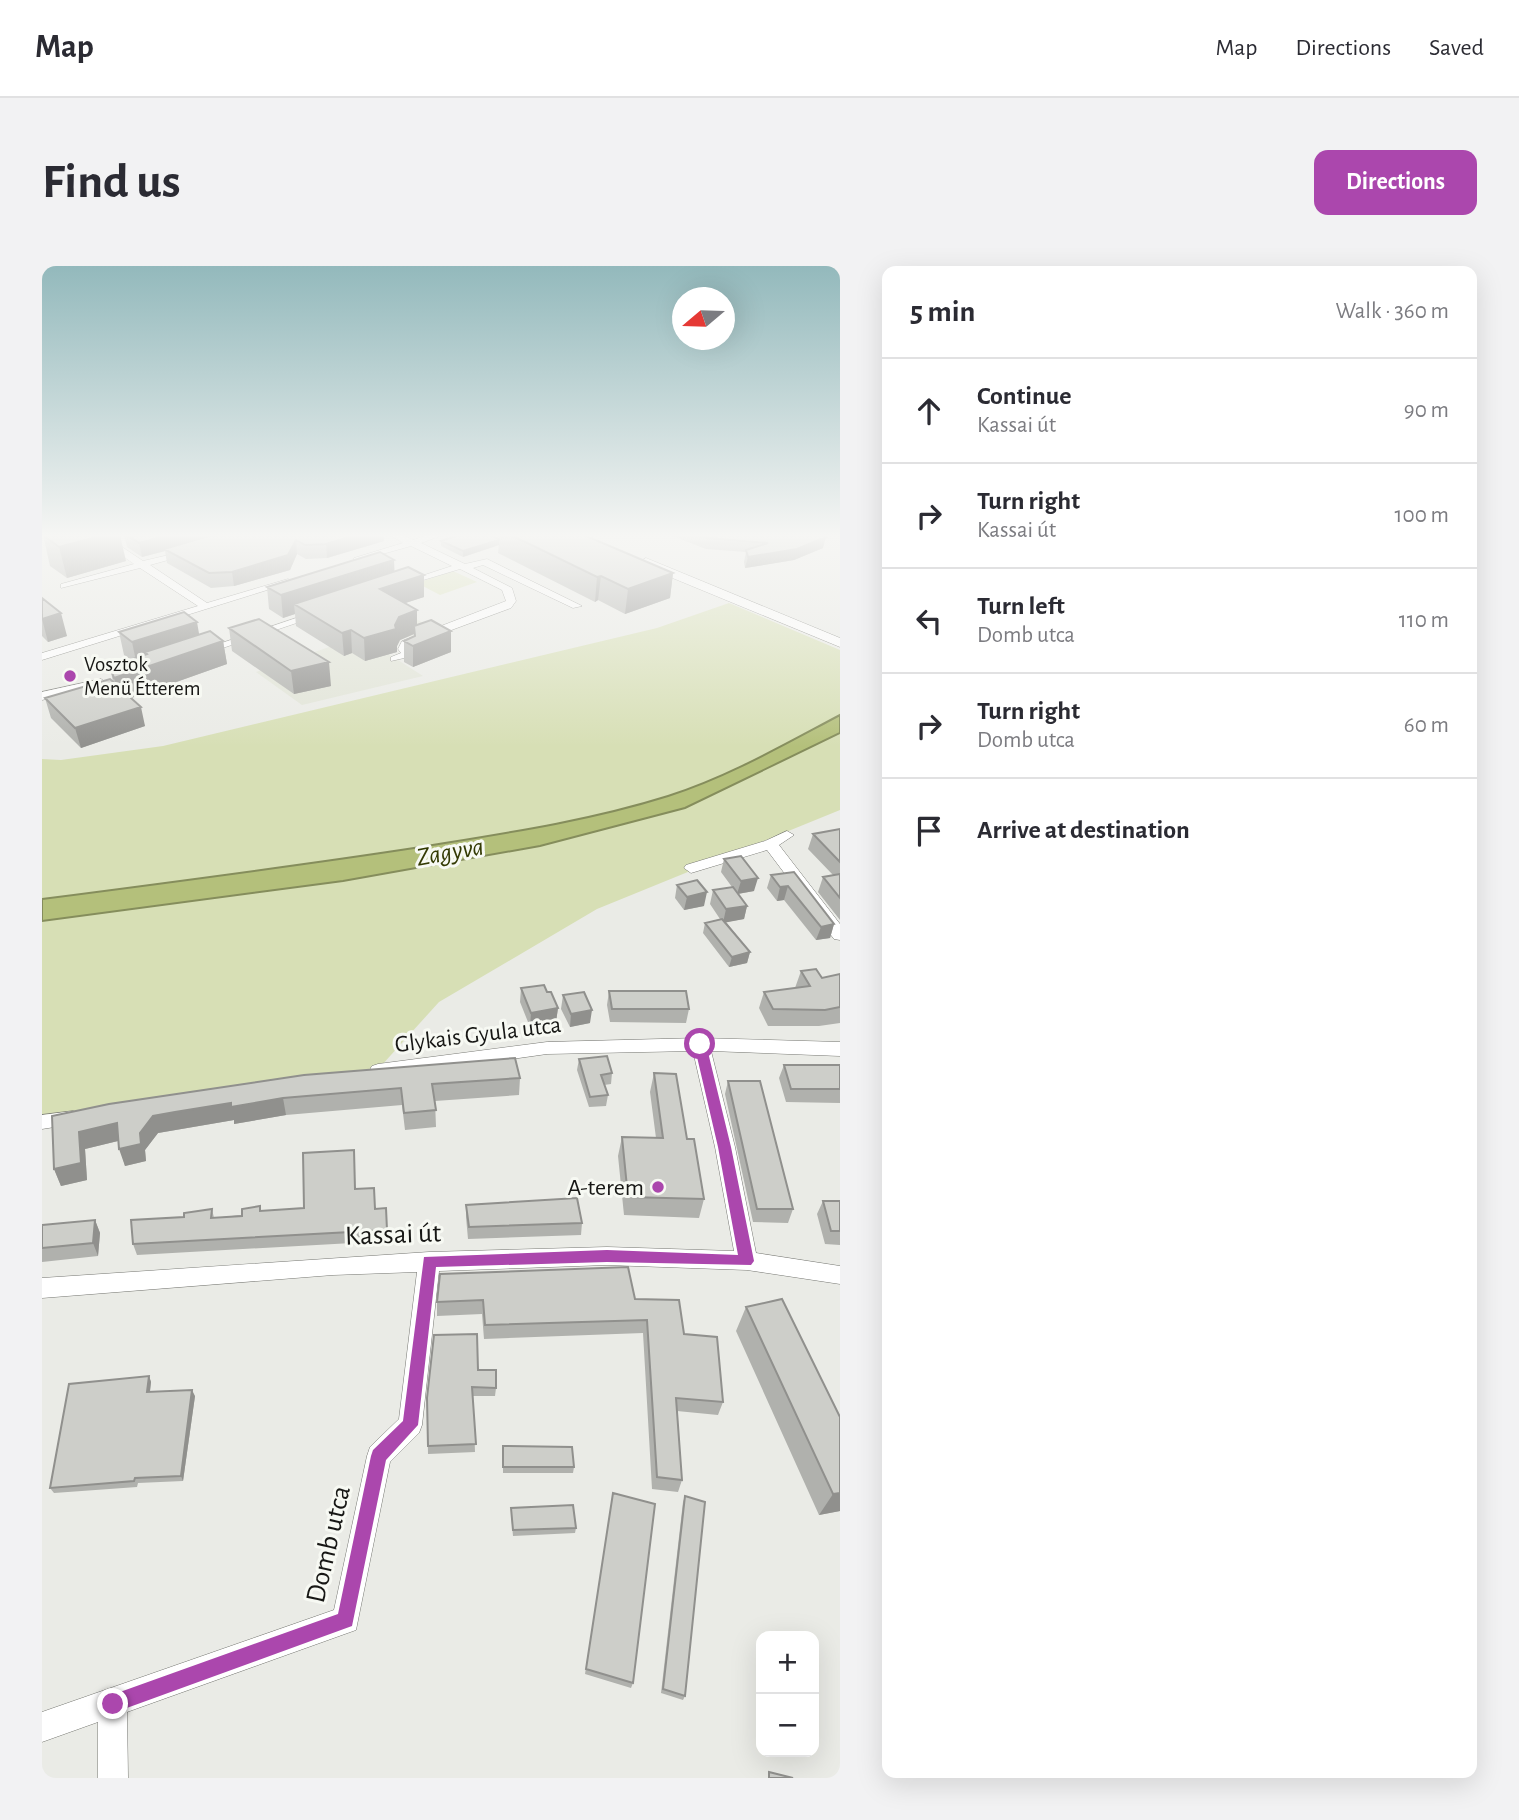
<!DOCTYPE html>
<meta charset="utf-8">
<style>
:root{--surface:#fff;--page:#f2f2f3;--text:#2b2b33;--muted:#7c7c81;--line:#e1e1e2;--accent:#ab47ad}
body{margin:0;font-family:"Alegreya Sans",sans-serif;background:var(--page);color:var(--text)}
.controls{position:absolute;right:21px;bottom:21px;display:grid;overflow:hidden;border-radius:14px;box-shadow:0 7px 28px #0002}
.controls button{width:63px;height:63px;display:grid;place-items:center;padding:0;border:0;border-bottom:2px solid var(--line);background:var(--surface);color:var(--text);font:35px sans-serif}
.compass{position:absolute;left:630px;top:21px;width:63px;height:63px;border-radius:50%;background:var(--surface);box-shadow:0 7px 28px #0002;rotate:251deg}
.stop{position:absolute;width:21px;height:21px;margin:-16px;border:5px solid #ab47ad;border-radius:50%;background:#fff}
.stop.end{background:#ab47ad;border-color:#fff;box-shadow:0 2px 7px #0008}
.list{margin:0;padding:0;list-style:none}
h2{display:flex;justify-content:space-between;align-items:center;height:91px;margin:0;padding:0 28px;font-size:30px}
h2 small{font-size:23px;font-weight:400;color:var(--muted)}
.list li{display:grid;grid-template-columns:46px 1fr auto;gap:21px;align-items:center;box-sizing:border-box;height:105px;padding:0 28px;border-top:2px solid var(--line)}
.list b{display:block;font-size:26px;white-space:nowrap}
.list p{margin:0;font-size:23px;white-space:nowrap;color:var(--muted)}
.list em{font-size:23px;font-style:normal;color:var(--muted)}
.icon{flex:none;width:38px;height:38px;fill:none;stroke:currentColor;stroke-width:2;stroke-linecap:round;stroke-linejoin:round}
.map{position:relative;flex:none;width:798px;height:1512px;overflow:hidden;border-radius:14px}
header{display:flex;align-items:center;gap:42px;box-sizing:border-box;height:98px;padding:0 35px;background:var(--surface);border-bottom:2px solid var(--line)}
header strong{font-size:33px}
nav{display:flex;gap:38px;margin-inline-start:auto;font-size:24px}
.intro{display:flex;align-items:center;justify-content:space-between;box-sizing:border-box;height:168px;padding:0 42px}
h1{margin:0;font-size:49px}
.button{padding:18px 32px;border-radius:14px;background:var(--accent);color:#fff;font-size:24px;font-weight:700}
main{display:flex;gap:42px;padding:0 42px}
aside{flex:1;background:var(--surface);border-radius:14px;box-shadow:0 7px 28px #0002}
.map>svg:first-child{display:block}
.built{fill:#e1e4d7}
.green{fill:#d7dfb5}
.water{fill:#b4c07b;stroke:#858d5c;stroke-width:2}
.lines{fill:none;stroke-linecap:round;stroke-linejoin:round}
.minor-casing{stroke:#767772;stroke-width:1}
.tertiary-casing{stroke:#767772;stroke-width:1}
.minor{fill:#fff;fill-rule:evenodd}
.tertiary{fill:#fff;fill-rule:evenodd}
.wall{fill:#b0b1ad}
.shaded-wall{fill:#90908d}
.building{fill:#cdcec9;stroke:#90908d;stroke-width:2}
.route{fill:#ab47ad}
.poi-dot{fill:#ab47ad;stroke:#f7f9f3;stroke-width:2.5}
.labels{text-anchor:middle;stroke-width:6;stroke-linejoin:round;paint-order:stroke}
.far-poi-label{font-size:21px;fill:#171715;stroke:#f7f9f3;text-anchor:start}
.street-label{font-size:24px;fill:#171715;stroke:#f7f9f3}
.poi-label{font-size:24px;fill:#171715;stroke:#f7f9f3;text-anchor:end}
.water-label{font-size:26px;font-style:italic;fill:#333a03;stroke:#f7f9f3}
.near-street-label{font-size:28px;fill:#171715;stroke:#f7f9f3}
</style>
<header>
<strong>Map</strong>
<nav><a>Map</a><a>Directions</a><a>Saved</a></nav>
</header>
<div class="intro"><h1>Find us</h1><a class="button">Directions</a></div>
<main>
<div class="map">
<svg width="798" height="1512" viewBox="0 0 798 1512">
<rect width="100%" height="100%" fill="#eaebe6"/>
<path class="built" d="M372 352 391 362 337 382 381 410 260 439 214 406Z"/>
<path class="green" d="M411 305 435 316 398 329 375 317Z
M687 337 798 384V544L555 643 397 736 339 800 250 822 0 860V493L19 494 121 480 615 362Z"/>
<path class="water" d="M798 449V467L643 542 498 580 301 615 0 655V633C124 617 248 601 372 582 458 568 543 556 626 530 686 511 743 478 798 449Z"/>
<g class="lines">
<g class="minor-casing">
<path id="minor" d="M50 269H62L101 295 148 284V288L108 299 165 337 246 313 251 316 0 394V387L156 340 98 302 19 322V318L92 298Z
M348 269H361L371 274 386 269H401L379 277 423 298 445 293 540 340 531 342 441 299 431 302 470 322 474 335 469 342 369 379 371 390 349 395V391L359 387 356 383 360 375 464 335 460 324 418 303 358 321V317L410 300 369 280 312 296V292L361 277Z
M272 346 281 348 163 388 153 386Z
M59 413 65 417 63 420 0 434V426Z
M745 565 752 569 737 579 798 658V674L792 673 725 584 649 607 642 602 644 599 723 575Z
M658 772 798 776V790L669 785 693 881 714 987 798 1000V1018L705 1004 565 999 397 1005 380 1159 377 1167 348 1196 314 1364 85 1446 86 1512H56V1456L0 1476V1446L292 1344 325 1190 328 1181 357 1153 375 1006 291 1009 0 1032V1012L387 986 565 981 692 985 673 881 651 785 505 788 336 812 330 810 327 805 330 800 336 798 505 776Z
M31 845 38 847 41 852 38 857 0 863V849Z"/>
</g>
<g class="tertiary-casing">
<path id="tertiary" d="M604 292 798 372V381L599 299 598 296Z"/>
</g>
<use href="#minor" class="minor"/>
<use href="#tertiary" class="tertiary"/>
</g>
<path class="wall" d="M1 269 84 295 25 312 8 300Z
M82 269H342V275L285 292 264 293 255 288 248 304 192 320 169 322 125 297 123 285 100 291 85 281Z
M457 269H542L631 307 628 332 583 348 556 334 553 336 456 287 457 279 421 291 399 280V275L457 273Z
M628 269H779L781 282 752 294 703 302 702 296 704 286 664 283Z
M352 305 382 331 363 337 375 344V359L409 365V386L371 401 362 396V375L372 371V368L358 374 355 380V386L323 395 310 387 302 390 254 360 253 348 241 352 227 343 225 321Z
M0 332 25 370 6 376 0 370Z
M187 362 289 420 252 428 190 385Z
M77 366 157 368 181 375 185 398 89 432 103 460 39 482 9 452 3 432 71 416 68 401 88 394 82 389Z
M798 563V654L776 626 781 611 791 609 766 583 771 568Z
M682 593 712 625 696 628 705 640 702 653 684 656 708 686 705 697 687 701 661 667 663 657 678 653 668 638 671 624 690 621 679 606Z
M752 606 792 658 788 672 774 674 742 634 735 635 725 622 729 609Z
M635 619 662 640 642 644 633 632Z
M759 705 780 712 798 708V757L777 760H726L717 742 722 726 753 722Z
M479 722 505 726 516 742 514 756 488 761 478 736Z
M567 725 647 743 644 757 568 756 565 739Z
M521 729 548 757 528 761 519 743Z
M537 793 570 807 569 818 562 819 566 829 564 840 547 841 535 804Z
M742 799H798V837L744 836 737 812Z
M612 807 645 873 662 933 657 952 582 949 576 890 580 871 614 872 608 826Z
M478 812 477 829 393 835 394 861 363 864 360 839 244 849 192 858V854L116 867 103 884 104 895 83 900 76 875 43 883 45 914 19 920 12 903 67 838Z
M686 815 751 943 746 957 711 956 683 828Z
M312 884 313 923 333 943 344 942 346 975 95 989 91 978 142 951 170 943 172 952 262 942Z
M781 935H798V979L783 978 775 948Z
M424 939 540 957 539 969 426 973 424 951Z
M53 954 58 967 56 990 0 996V959Z
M398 1008 593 1033 642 1068 681 1136 676 1149 635 1145 640 1214 636 1226 610 1223 601 1067 442 1073 440 1048 395 1050V1036Z
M704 1041 798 1151V1245L777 1249 694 1065Z
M436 1104 454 1122 453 1130H431L433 1186 386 1188 385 1132Z
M107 1110 109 1116 108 1126 153 1130 141 1215 96 1217 95 1221 12 1227 8 1222Z
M461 1180 532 1201 531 1207H461Z
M571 1227 591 1417 589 1422 543 1408Z
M643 1230V1430L641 1434 619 1427 641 1236Z
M469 1242 534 1262 533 1267 471 1270 469 1247Z"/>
<path class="shaded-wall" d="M62 269H78L84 295 25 312 17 281Z
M127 269H184L122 283 123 285 100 291 97 277Z
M314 269H342V275L285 292 284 278Z
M784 271 781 282 752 294 703 302 706 291Z
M254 274 255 288 248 304 192 320 190 306Z
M457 274V279L421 291V285Z
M352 294 353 316 252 338 253 348 241 352 239 329Z
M631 307 628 332 583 348 586 323Z
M382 309V331L339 345 338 323Z
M559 310 556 334 553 336 555 311Z
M375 344V367L372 360V368L358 374 355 380V386L323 395 322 372 353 359 357 351Z
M19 347 25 370 6 376 0 353Z
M155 356 159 379 103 386 105 396 95 400 90 376Z
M309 364 310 387 302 390 300 367Z
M409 365V386L371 401V380Z
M181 375 185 398 78 436 72 412Z
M287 396 289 420 252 428 249 405Z
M99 441 103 460 39 482 33 462Z
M716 612 712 625 695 628 699 615Z
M746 620 742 634 735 635 738 621Z
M665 626 662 640 642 644 645 631Z
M705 640 702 653 681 657 684 643Z
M792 658 788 672 774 674 779 661Z
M708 686 705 697 687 701 690 691Z
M516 742 514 756 488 761 489 747Z
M550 744 548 757 528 761 529 748Z
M241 832 244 849 192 858V854L116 867 103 884 104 895 83 900 77 883 98 867 111 850 189 837Z
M75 857 80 874 43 883 45 914 19 920 12 903 37 866Z
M53 954 58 967 56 990 51 977Z
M107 1110 109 1116 107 1132 105 1126Z
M150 1124 153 1130 141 1215 139 1210Z
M798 1227V1245L777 1249 791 1228Z"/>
<path class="building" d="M1 269H62L17 281Z
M85 269H127L97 277Z
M170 269H314L284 278 263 279 254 274 246 289 190 306 167 307 122 283Z
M417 269H449L457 273V274L421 285 399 275Z
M469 269H542L631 307 586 323 559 310 555 311Z
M658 269H779L784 271 755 283 706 291 704 284 726 277 666 272Z
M338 286 352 294 239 329 225 321Z
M366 301 382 309 338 323 375 344 357 351 353 359 354 363 322 372 309 364 300 367 252 338Z
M0 332 19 347 0 353Z
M142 346 155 356 90 376 77 366Z
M217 353 287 396 249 405 187 362Z
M389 354 409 365 371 380 362 375 373 370 372 360Z
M168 365 181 375 72 412 68 401 105 388 103 386Z
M68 413 99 441 33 462 3 432Z
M798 563V596L771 568Z
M699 590 716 612 699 615 682 593Z
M752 606 792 658 779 661 746 620 738 621 729 609Z
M798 608V632L781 611Z
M655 614 665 626 645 631 635 619Z
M691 621 705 640 684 643 671 624Z
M680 653 708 686 690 691 663 657Z
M774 703 780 712 798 708V741L783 744 731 743 722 726 768 720 759 705Z
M502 719 505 726H509L516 742 489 747 479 722Z
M567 725H644L647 743H570Z
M542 726 550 744 529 748 521 729Z
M565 790 570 807 559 809 566 829 548 831 537 793Z
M473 792 478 812 390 818 394 844 362 847 359 822 241 832 189 841V837L133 846 111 850 98 867 99 878 77 883 75 857 37 866 39 897 12 903 10 850 67 838 262 809Z
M742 799H798V823H749Z
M612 807 634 808 645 873H652L662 933 586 931 580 871 621 872Z
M686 815H718L751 943H715Z
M312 884 313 923 332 922 333 943 344 942 345 964 91 978 89 954 142 951V947L170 943 169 952 200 950V943L218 940V945L262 942 261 887Z
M535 932 540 957 427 961 424 939Z
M781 935H798V965H789Z
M53 954 51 977 0 982V959Z
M586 1001 593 1033 637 1034 642 1068 675 1071 681 1136 634 1132 640 1214 615 1211 605 1054 443 1059 441 1034 395 1036 398 1008Z
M740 1033 798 1151V1227L791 1228 704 1041Z
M435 1068 436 1104H454V1122L430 1121 434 1178 386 1180 385 1132 392 1069Z
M107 1110 105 1126 150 1124 139 1210 93 1212 92 1215 8 1222 27 1118Z
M461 1180 530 1181 532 1201H461Z
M571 1227 613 1238 591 1417 544 1403Z
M643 1230 663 1236 643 1430 621 1423Z
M531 1239 534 1262 471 1264 469 1242Z
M727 1506 751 1512H727Z"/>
<linearGradient id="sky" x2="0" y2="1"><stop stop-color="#93b9bc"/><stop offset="0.56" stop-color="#f6f6f4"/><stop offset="1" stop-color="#f6f6f4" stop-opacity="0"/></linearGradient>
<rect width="798" height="481" fill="url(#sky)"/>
<path class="route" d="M658 774 664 778 689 881 712 995 709 999 565 996 394 1001 376 1159 344 1194 310 1360 71 1447 64 1444 61 1438 64 1431 296 1348 329 1190 331 1184 361 1155 382 991 565 984 696 989 676 881 652 778Z"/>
<g class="poi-dot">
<circle cx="28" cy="410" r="7"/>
<circle cx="616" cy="921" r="7"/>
</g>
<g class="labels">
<g class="far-poi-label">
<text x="42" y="405">Vosztok<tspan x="42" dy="24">Menü Étterem</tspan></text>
</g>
<g class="street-label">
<text transform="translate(436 768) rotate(-7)" y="8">Glykais Gyula utca</text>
</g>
<g class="poi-label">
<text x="602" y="929">A-terem</text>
</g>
<g class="water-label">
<text transform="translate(408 585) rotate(-10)" y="9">Zagyva</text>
</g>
<g class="near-street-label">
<text transform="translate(351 967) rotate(-2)" y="10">Kassai út</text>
<text transform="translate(285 1278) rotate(-77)" y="10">Domb utca</text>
</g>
</g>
</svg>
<div class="controls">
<button>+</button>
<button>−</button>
</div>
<svg class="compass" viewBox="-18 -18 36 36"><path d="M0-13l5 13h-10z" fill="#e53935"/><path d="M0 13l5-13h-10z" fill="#7c7c81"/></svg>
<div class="stop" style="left:658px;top:778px"></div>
<div class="stop end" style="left:71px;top:1438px"></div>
</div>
<aside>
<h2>5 min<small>Walk · 360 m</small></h2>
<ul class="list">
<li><svg class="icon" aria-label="ahead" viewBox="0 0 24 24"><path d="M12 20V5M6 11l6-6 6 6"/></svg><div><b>Continue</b><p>Kassai út</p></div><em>90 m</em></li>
<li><svg class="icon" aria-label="right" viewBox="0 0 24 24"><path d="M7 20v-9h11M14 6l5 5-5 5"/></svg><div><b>Turn right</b><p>Kassai út</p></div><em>100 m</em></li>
<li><svg class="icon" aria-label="left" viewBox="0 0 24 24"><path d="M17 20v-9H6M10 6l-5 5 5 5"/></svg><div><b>Turn left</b><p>Domb utca</p></div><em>110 m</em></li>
<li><svg class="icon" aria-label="right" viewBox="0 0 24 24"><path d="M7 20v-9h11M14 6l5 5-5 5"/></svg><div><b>Turn right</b><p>Domb utca</p></div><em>60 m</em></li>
<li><svg class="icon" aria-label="arrive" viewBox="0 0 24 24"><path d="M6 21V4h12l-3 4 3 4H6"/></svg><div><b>Arrive at destination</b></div></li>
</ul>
</aside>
</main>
